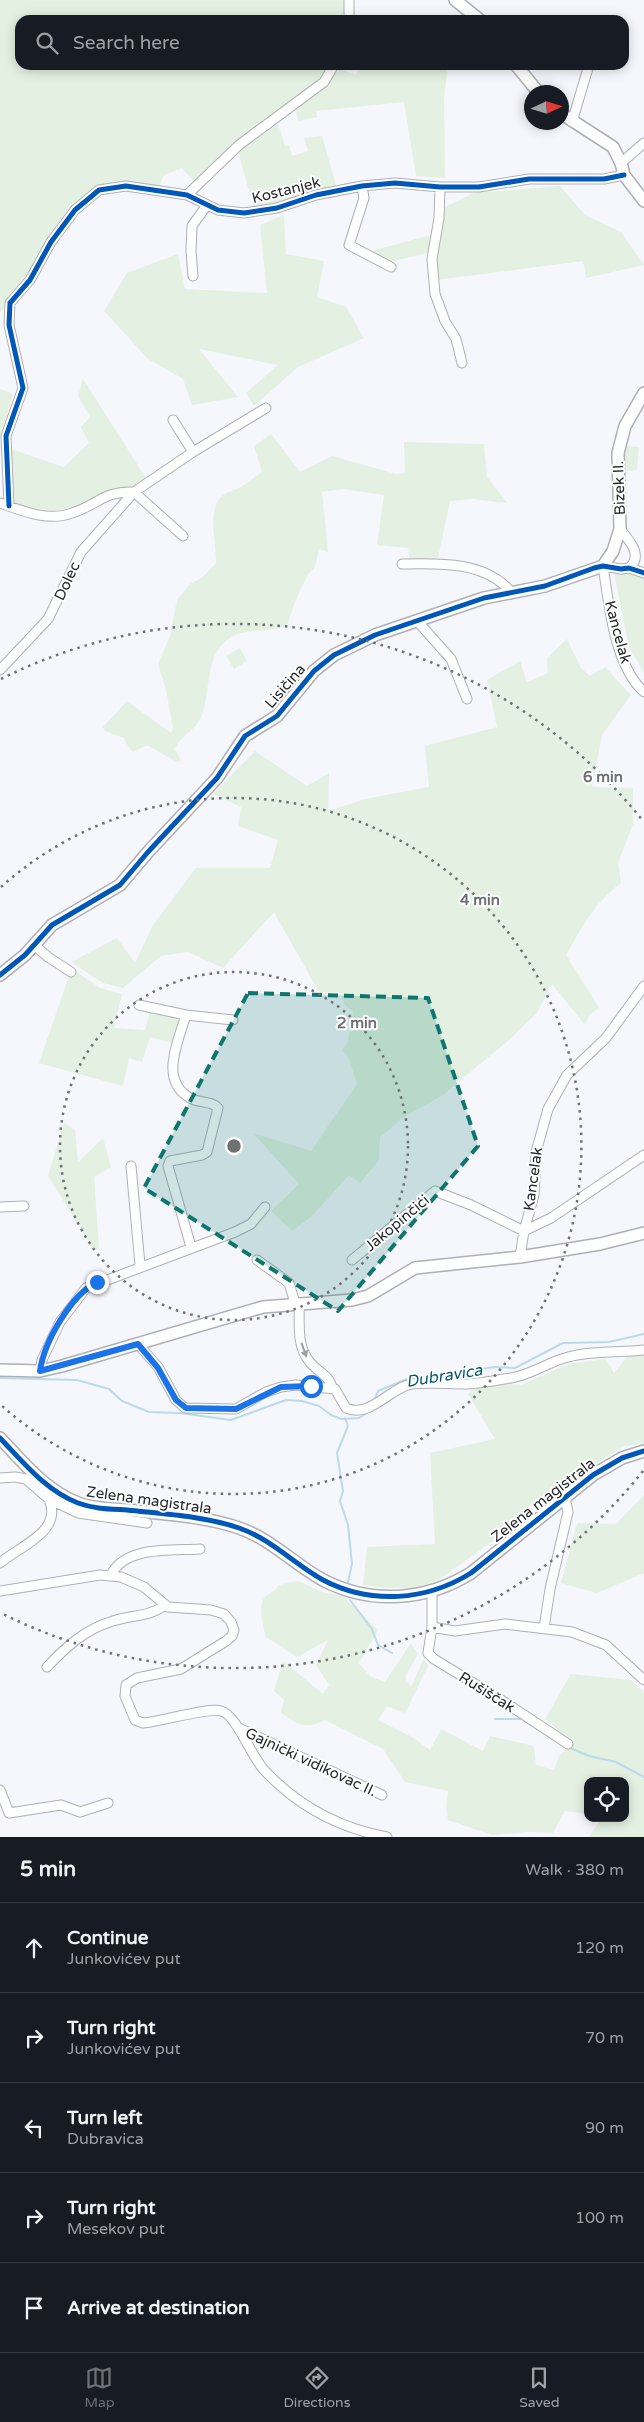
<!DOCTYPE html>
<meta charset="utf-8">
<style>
:root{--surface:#171b24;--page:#20242c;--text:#f1f3f6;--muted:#9ea1a6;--line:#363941;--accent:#6f7074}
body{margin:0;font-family:"Varela Round",sans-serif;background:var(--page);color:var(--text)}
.controls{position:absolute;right:15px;bottom:15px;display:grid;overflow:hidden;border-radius:10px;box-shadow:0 2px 12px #0003}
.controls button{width:45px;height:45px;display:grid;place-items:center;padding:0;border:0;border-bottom:1px solid var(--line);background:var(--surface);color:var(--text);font:25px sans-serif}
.compass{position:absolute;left:524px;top:85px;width:45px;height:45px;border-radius:50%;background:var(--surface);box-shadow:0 2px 12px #0003;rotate:86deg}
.stop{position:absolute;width:15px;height:15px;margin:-11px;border:4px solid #1a73e8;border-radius:50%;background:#fff}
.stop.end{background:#1a73e8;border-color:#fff;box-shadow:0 1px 5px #0008}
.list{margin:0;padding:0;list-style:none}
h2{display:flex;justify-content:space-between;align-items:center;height:65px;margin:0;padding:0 20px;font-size:21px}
h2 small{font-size:16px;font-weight:400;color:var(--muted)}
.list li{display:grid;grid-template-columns:32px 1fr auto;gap:15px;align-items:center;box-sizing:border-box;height:90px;padding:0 20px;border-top:1px solid var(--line)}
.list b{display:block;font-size:19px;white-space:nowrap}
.list p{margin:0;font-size:16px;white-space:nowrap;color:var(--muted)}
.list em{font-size:16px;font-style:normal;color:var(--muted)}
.icon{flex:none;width:28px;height:28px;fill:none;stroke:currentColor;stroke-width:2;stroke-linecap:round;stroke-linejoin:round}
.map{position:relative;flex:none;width:644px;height:1837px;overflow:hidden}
.search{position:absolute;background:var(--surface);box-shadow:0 2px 12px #0003;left:15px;right:15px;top:15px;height:55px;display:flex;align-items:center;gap:12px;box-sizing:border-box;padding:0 18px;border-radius:15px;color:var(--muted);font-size:19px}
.sheet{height:515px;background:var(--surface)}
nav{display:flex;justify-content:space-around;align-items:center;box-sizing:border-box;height:70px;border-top:1px solid var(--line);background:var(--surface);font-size:14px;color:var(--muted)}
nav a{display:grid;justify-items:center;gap:2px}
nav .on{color:var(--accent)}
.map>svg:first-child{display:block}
.green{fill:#e3f0e2}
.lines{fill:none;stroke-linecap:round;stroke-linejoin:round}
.stream{stroke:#bbdaeb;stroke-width:2}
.street-casing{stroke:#afb0b4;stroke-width:11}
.secondary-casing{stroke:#afb0b4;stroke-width:14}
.street{stroke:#fefeff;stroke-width:9}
.secondary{stroke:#fefeff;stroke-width:11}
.cycleway-casing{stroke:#fff;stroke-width:8}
.cycleway{stroke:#0057b8;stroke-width:5}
.oneway{fill:#9d9ea0}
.route{stroke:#1a73e8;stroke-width:6}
.marked{fill:#0f766e;fill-opacity:0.2;stroke:#0f766e;stroke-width:4;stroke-dasharray:10 6;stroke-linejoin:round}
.ring{fill:none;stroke:#6f7074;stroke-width:2.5;stroke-dasharray:2.5 5}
.labels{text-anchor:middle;stroke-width:4;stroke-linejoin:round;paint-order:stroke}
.street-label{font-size:15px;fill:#27282b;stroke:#fff}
.water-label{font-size:16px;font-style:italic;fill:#005573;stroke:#fff}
.centre{fill:#6f7074;stroke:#fff;stroke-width:2.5}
.ring-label{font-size:15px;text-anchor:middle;font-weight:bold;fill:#6f7074;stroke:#fff;stroke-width:4;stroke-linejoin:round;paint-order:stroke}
</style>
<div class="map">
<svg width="644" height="1837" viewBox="0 0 644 1837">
<rect width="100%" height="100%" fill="#f6f7fc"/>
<path class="green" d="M0 0H346L342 20H20V65H330L323 78 234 143 194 182 182 168 164 175 157 191 96 187 68 209 29 274 0 313Z
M361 65H448L444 99 445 178 416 176 404 102 316 111 317 117 298 121 296 108 325 84 340 69 356 75Z
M278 124 285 146 289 145 292 156 308 151 304 138 322 136 336 185 277 205 254 209 238 151Z
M560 186 585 215 621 232 644 265 586 278 583 261 436 280 435 257 445 207 473 193Z
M284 215 286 254 324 261 317 297 346 307 364 338 298 367 254 406 246 393 278 365 199 349 238 397 192 405 183 379 148 359 104 311 127 273 178 254 185 289 267 293 260 225Z
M431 235V252L390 262 367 252Z
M83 379 146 478 132 487 118 488 81 505 55 511 13 505 8 448 64 467 89 443 81 427 90 417 78 396Z
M0 389 13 394 0 439Z
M271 434 300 472 332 456 396 474 405 473 404 442 484 444 487 477 507 503 473 499 450 501 438 558 410 562 408 548 377 545 384 495 343 489 322 492 328 552 319 549 315 567 308 574 297 597 287 625C270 634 249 627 231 637 203 654 212 692 201 717 194 732 182 734 175 749L181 761 177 762 149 746H145L133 752 126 743 124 738 105 731 103 727 127 701 171 733 173 728 166 690 158 664 170 636 177 600 190 584 203 577 216 563C217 544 205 506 225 494 229 491 235 490 239 488 247 483 255 477 262 472L254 446Z
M626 446 639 447 637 470 623 471Z
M644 572V673L629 647 614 573Z
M567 639 581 668 590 676 605 667 631 695 602 735 592 787 633 788V824L618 863 621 883C594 903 583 926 566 955L599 1008 589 1015 585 1025 552 984 537 1013 510 1039 443 1095 404 1117 380 1137 379 1160 360 1183 349 1175 312 1216 292 1231 271 1211 299 1184 253 1133 311 1151 357 1084 349 1058 342 1050 348 1042 353 1012 345 1005 339 992 320 994 274 912 223 968 188 952 161 956 123 988 103 983 71 962 117 938 135 963 153 925 196 868H270L278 840 238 826 241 807 213 794 255 751 307 786 329 773 328 811 365 799 429 787 425 746 497 727 487 680 520 661 527 682 548 673 547 658Z
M240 648 247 661 234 669 226 656Z
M74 970 100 988 122 994 114 1028 145 1030 151 1008 183 1013 176 1044 150 1037 142 1062 129 1058 123 1086 39 1063 69 976Z
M64 1123 75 1130 78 1162 103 1138 111 1167 94 1177 99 1247 94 1250 48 1176Z
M629 1354H644V1443L624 1446 578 1475 552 1496 529 1506 515 1520 507 1531 437 1581 414 1588H385L363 1585 367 1547 435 1544 430 1453 495 1439 468 1394 479 1383 521 1385 568 1364 606 1359 614 1373Z
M644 1495V1573L597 1593 561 1583 577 1523 616 1524Z
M298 1581 325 1593 343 1596 378 1630 359 1663 370 1676 385 1682 411 1643 418 1654 405 1677 411 1687 424 1658 428 1666 405 1713 387 1706 378 1720 412 1737 430 1750 441 1729 483 1751 490 1736 534 1746 536 1765 554 1770 559 1756 573 1743 545 1719 571 1674 631 1680 644 1692V1837H589L601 1818H625V1781H588V1814L565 1811 553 1833 528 1832 492 1835 448 1820 446 1805 448 1791 405 1782 383 1749 325 1720C305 1730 298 1725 281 1713L284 1700 274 1691 283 1661 323 1694 329 1685 316 1665 328 1640 297 1657 266 1637C263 1627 257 1603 266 1596 271 1592 275 1591 279 1585Z"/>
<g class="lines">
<path class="stream" d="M0 1378 77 1380 109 1389 122 1401 149 1412 180 1413 231 1420 286 1400 302 1401 319 1406 331 1415 341 1419 359 1418 372 1410
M374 1401 378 1391 407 1379 495 1367 515 1368 563 1343 609 1342 644 1334
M345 1418 348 1426 337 1453 343 1491 340 1501 348 1525 352 1564 348 1582
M350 1600 372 1629 378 1645 392 1653
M495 1719H522L559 1743
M568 1747 589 1756 616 1762 644 1777"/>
<g class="street-casing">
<path id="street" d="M349 20V0
M572 122 589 65
M621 163 644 143
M362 186 364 198 349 245 391 267
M440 187 439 218 432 259 435 294 445 321 456 339 462 363
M187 195 239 145 324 82 334 65
M193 276 191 251 192 226 207 205
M173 420 193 452
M0 503C22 511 49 522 72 513 98 505 103 491 134 492L183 536
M9 506 6 436 23 388 9 325 10 303 30 280 51 242 75 210 99 190 126 186 187 195 218 210 244 213 277 208 316 195 362 186 395 183 440 187H479L529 179H604L624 175
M620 529C629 540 644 556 629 568
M402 564C439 563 486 561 512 593
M644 573 629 568 621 569 603 566C609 604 614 665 644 692
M418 622 451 659 467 699
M0 670 48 619 81 552 134 492 193 452 266 408
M34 945 48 957 71 972
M139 1005 186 1015 233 1020
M186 1015C178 1042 158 1082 192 1099 200 1103 212 1101 218 1108L207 1152 202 1155 170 1161 168 1166 191 1247
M131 1166 140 1265
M0 1207 24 1206
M520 1257 524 1231 534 1195 536 1152 548 1109 567 1075 606 1038 644 986
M257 1260 289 1283 295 1303
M352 1260 435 1191 471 1205 524 1231 551 1218 644 1155
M299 1303C300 1322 296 1345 309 1361 316 1371 330 1375 332 1388
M138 1344 158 1367 176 1400 185 1408 236 1409 266 1392 281 1387 296 1385 335 1389 346 1408C369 1419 390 1388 411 1384 429 1382 448 1384 465 1384 478 1384 497 1380 511 1378 531 1375 548 1362 568 1357 592 1350 619 1353 644 1350
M40 1371 42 1360 60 1322 86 1288 235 1232 251 1224 265 1207
M0 1478 15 1477 26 1479 49 1499 78 1513 147 1523
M0 1563C21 1545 63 1532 49 1499
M111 1575C125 1545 174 1551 200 1549
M0 1591 100 1575 121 1577 144 1587 168 1607 211 1610 224 1614 231 1622 234 1630 232 1636 226 1641 181 1669 137 1678 126 1685 125 1696 135 1720 143 1723C160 1722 208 1707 221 1711 237 1715 251 1757 265 1771 299 1807 339 1828 387 1837
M432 1592V1627L428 1653 434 1659 506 1703 568 1744
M432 1627 455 1631 505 1624 572 1632 606 1645 644 1680
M544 1628 550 1589 568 1512 565 1497
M47 1667C66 1647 85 1629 113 1621 131 1615 148 1617 164 1606
M239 1728 382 1795
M0 1790 9 1813 61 1805 80 1812 108 1803"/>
</g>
<g class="secondary-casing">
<path id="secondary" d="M455 0 480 20
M516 65 538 92
M562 114 613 147 621 163 624 175 644 201
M0 975 25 955 52 925 120 885 148 852 217 778 245 736 277 716 314 671 334 655 375 635 484 598 545 586 603 566 613 551 620 529 618 453 625 426 644 393
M0 1370 40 1371 62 1366 263 1307 352 1300 368 1296 415 1268 520 1257 600 1244 644 1233
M0 1438C23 1462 46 1491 78 1503 94 1509 111 1509 127 1510 164 1514 204 1516 239 1528 271 1539 294 1564 323 1580 371 1605 426 1601 471 1573L593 1475 622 1458 644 1451"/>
</g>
<use href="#street" class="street"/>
<use href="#secondary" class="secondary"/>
<g class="cycleway-casing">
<path id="cycleway" d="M9 506 6 436 23 388 9 325 10 303 30 280 51 242 75 210 99 190 126 186 187 195 218 210 244 213 277 208 316 195 362 186 395 183 440 187H479L529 179H604L624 175
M0 975 25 955 52 925 120 885 148 852 217 778 245 736 277 716 314 671 334 655 375 635 484 598 545 586 594 568 603 566 621 569 629 568 644 573
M0 1438C23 1462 46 1491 78 1503 94 1509 111 1509 127 1510 164 1514 204 1516 239 1528 271 1539 294 1564 323 1580 371 1605 426 1601 471 1573L593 1475 622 1458 644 1451"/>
</g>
<use href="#cycleway" class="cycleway"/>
</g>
<defs><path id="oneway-solid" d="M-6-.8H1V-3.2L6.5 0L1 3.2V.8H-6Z" transform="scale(1.25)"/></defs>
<use class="oneway" href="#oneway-solid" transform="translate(304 1350) rotate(70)"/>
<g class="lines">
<path class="route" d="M97 1282C71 1295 44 1342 40 1371L138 1344 158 1368 176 1400 186 1408 236 1409 281 1387 311 1386"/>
</g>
<path class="marked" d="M248 993 428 998 478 1146 338 1311 144 1188Z"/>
<g class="ring">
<circle cx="234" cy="1146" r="174"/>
<path d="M1 887A348 348 0 1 1 1 1405"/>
<path d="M643 1471A522 522 0 0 1 1 1613M1 679A522 522 0 0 1 643 821"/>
</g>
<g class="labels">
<g class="street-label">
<text transform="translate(286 190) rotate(-14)" y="5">Kostanjek</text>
<text transform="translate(619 488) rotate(-92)" y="5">Bizek II.</text>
<text transform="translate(67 581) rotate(-65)" y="5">Dolec</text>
<text transform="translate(618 632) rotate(75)" y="5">Kancelak</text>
<text transform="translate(285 686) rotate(-49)" y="5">Lisičina</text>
<text transform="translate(533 1179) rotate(-82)" y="5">Kancelak</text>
<text transform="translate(397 1223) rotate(-40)" y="5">Jakopinčići</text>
<text transform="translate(149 1500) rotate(8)" y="5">Zelena magistrala</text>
<text transform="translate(543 1500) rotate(-38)" y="5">Zelena magistrala</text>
<text transform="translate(487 1692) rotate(32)" y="5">Rušiščak</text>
<text transform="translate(311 1762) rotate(25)" y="5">Gajnički vidikovac II.</text>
</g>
<g class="water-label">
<text transform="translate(444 1375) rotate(-9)" y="6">Dubravica</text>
</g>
</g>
<circle cx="234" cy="1146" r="8" class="centre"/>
<g class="ring-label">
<text x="603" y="782">6 min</text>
<text x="480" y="905">4 min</text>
<text x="357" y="1028">2 min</text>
</g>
</svg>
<div class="controls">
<button><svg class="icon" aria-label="locate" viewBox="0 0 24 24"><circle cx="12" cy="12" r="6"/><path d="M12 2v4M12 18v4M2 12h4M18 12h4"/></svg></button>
</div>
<svg class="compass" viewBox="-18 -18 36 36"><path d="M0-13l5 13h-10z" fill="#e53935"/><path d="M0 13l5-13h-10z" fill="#9ea1a6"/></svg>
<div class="stop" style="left:311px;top:1386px"></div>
<div class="stop end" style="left:97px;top:1282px"></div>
<div class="search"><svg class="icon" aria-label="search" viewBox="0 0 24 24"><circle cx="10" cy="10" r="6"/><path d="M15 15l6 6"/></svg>Search here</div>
</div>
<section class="sheet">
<h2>5 min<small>Walk · 380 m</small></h2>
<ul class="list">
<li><svg class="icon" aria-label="ahead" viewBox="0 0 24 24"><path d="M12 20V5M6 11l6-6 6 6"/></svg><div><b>Continue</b><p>Junkovićev put</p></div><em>120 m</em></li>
<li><svg class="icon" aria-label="right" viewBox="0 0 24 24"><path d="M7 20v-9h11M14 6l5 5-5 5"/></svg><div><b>Turn right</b><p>Junkovićev put</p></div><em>70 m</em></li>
<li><svg class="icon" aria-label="left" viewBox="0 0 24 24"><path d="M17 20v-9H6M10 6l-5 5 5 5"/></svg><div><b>Turn left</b><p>Dubravica</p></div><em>90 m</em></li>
<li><svg class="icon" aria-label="right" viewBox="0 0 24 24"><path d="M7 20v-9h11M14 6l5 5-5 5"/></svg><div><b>Turn right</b><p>Mesekov put</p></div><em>100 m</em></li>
<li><svg class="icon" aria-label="arrive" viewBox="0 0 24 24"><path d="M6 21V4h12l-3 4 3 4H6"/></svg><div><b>Arrive at destination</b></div></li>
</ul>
</section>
<nav>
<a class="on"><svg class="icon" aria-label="map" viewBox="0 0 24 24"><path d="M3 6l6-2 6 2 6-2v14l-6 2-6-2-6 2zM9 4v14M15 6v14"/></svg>Map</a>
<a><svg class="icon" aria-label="directions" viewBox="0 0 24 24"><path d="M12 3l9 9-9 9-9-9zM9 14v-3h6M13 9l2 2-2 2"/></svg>Directions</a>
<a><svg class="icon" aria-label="saved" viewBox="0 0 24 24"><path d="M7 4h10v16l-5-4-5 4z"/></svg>Saved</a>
</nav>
